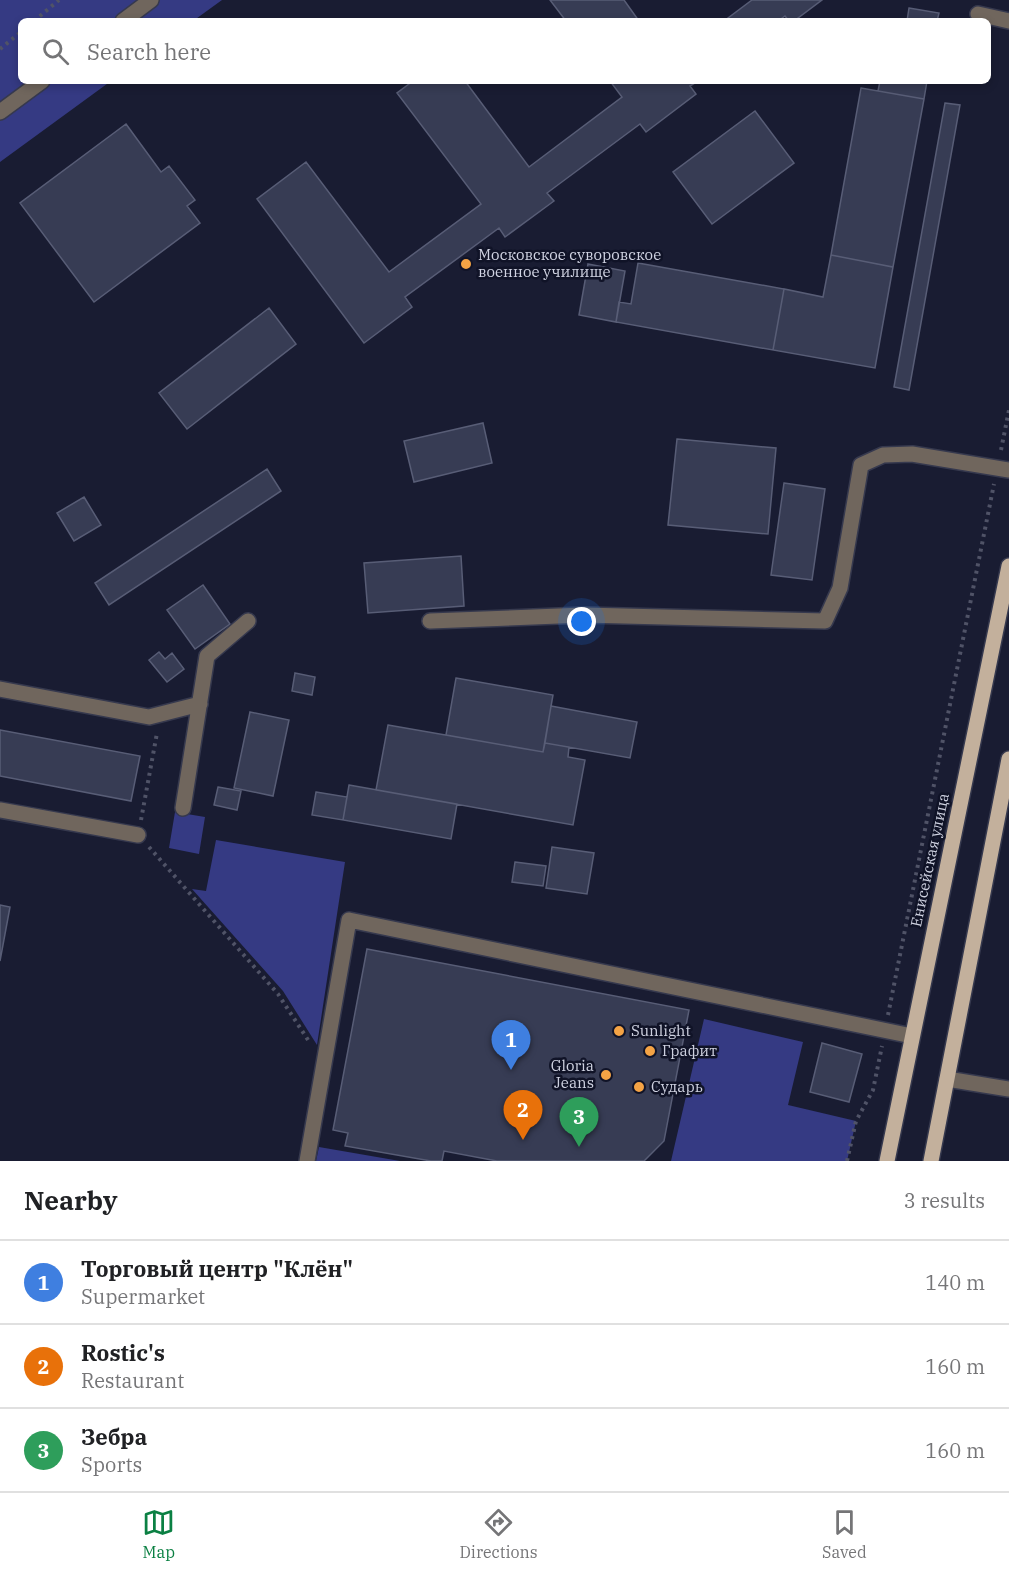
<!DOCTYPE html>
<meta charset="utf-8">
<style>
:root{--surface:#fff;--page:#f6f6f6;--text:#202124;--muted:#757577;--line:#e0e0e0;--accent:#0b8043}
body{margin:0;font-family:"IBM Plex Serif",serif;background:var(--page);color:var(--text)}
.you{position:absolute;left:582px;top:622px;width:21px;height:21px;margin:-15px;border:4px solid #fff;border-radius:50%;background:#1a73e8;box-shadow:0 0 0 9px #1a73e833}
.badge{display:grid;place-items:center;width:39px;height:39px;border-radius:50%;background:var(--accent);color:#fff;font-size:20px;font-weight:700}
.pin{position:absolute;translate:-50% -50px;filter:drop-shadow(0 2px 3px #0008)}
.pin::after{content:'';position:absolute;top:32px;width:21px;height:18px;background:inherit;clip-path:polygon(0 0,100% 0,50% 100%)}
.list{margin:0;padding:0;list-style:none}
h2{display:flex;justify-content:space-between;align-items:center;height:78px;margin:0;padding:0 24px;font-size:26px}
h2 small{font-size:20px;font-weight:400;color:var(--muted)}
.list li{display:grid;grid-template-columns:39px 1fr auto;gap:18px;align-items:center;box-sizing:border-box;height:84px;padding:0 24px;border-top:2px solid var(--line)}
.list b{display:block;font-size:22px;white-space:nowrap}
.list p{margin:0;font-size:20px;white-space:nowrap;color:var(--muted)}
.list em{font-size:20px;font-style:normal;color:var(--muted)}
.icon{flex:none;width:33px;height:33px;fill:none;stroke:currentColor;stroke-width:2;stroke-linecap:round;stroke-linejoin:round}
.map{position:relative;flex:none;width:1009px;height:1161px;overflow:hidden}
.search{position:absolute;background:var(--surface);box-shadow:0 3px 9px #0003;left:18px;right:18px;top:18px;height:66px;display:flex;align-items:center;gap:15px;box-sizing:border-box;padding:0 21px;border-radius:9px;color:var(--muted);font-size:22px}
.sheet{height:330px;background:var(--surface)}
nav{display:flex;justify-content:space-around;align-items:center;box-sizing:border-box;height:84px;border-top:2px solid var(--line);background:var(--surface);font-size:16px;color:var(--muted)}
nav a{display:grid;justify-items:center;gap:3px}
nav .on{color:var(--accent)}
.map>svg:first-child{display:block}
.green{fill:#353a83}
.building{fill:#373c54;stroke:#585d76;stroke-width:1.5}
.lines{fill:none;stroke-linecap:round;stroke-linejoin:round}
.minor-casing{stroke:#36394e;stroke-width:18}
.major-casing{stroke:#36394e;stroke-width:18}
.path{stroke:#505367;stroke-width:4;stroke-dasharray:3 4.5;stroke-linecap:butt}
.minor{stroke:#70665d;stroke-width:15}
.major{stroke:#c3b09c;stroke-width:15}
.poi-dot{fill:#f4a345;stroke:#101327;stroke-width:2}
.labels{text-anchor:middle;stroke-width:5;stroke-linejoin:round;paint-order:stroke}
.poi-label{font-size:15px;fill:#cfd2e1;stroke:#101327;text-anchor:start}
.street-label{font-size:15px;fill:#cfd2e1;stroke:#101327}
</style>
<div class="map">
<svg width="1009" height="1161" viewBox="0 0 1009 1161">
<rect width="100%" height="100%" fill="#191c32"/>
<path class="green" d="M0 0H222L193 21H21V81H111L0 162Z
M175 812 205 817 199 854 169 848Z
M216 840 345 862 317 1045 283 991 192 889 206 891Z
M704 1019 803 1042 788 1105 856 1121 847 1161H671Z
M319 1147 400 1161H316Z"/>
<path class="building" d="M550 0H624L639 21H566Z
M752 0H822L794 21H789L785 16 778 21H724Z
M909 8 939 13 937 21H907Z
M413 81H465L529 167 622 97 610 81H698L690 86 696 94 646 132 640 124 547 193 554 201 505 237 499 228 405 297 412 307 364 343 257 199 306 162 389 272 481 204 397 93Z
M880 81H927L924 99 878 91Z
M861 88 924 99 893 267 831 255Z
M945 103 960 105 909 390 894 387Z
M755 111 794 163 712 224 673 172Z
M126 124 161 172 169 166 195 200 187 206 200 223 94 302 20 203Z
M831 255 893 267 875 368 773 350 784 289 823 297Z
M638 263 784 289 773 350 616 322 619 302 631 304Z
M588 264 625 271 616 322 579 315Z
M269 308 296 344 187 429 159 393Z
M483 423 492 463 414 482 404 441Z
M677 439 776 448 768 534 668 525Z
M267 469 281 491 109 605 95 583Z
M784 483 825 489 812 580 771 575Z
M84 497 101 525 74 541 57 513Z
M461 556 464 606 368 613 364 563Z
M203 585 230 624 195 649 167 610Z
M159 652 165 659 172 653 184 669 167 682 149 660Z
M295 673 315 677 312 695 292 691Z
M456 678 553 695 543 752 446 735Z
M551 706 637 722 630 758 545 743Z
M250 712 289 720 273 796 234 788Z
M388 725 543 752 545 743 569 747 568 757 585 760 573 825 376 790Z
M0 730 140 756 131 801 0 776Z
M349 785 457 804 451 839 343 820Z
M218 787 241 791 237 810 214 805Z
M316 792 347 797 343 820 312 815Z
M552 847 594 853 587 894 546 888Z
M515 862 546 866 543 886 512 882Z
M0 905 10 907 0 961Z
M367 949 689 1010 664 1141 644 1161H497L444 1151 442 1161H431L345 1146 348 1133 333 1130Z
M822 1043 862 1054 849 1102 810 1092Z"/>
<g class="lines">
<g class="minor-casing">
<path id="minor" d="M978 14 1009 21
M123 21 151 0
M0 112 42 81
M430 621 584 615 825 621 840 588 861 465 883 455 912 454 1009 470
M0 689 149 717 200 704
M183 808 207 656 248 621
M0 810 138 835
M947 1079 1009 1089
M307 1161 349 920 912 1036"/>
</g>
<g class="major-casing">
<path id="major" d="M887 1161 1009 566
M931 1161 1009 759"/>
</g>
<path class="path" d="M34 21 59 0
M0 49 21 32
M1001 450 1009 410
M141 820 157 733
M149 847 278 994 310 1043
M888 1015 994 484
M847 1161 856 1121 873 1090 882 1046"/>
<use href="#minor" class="minor"/>
<use href="#major" class="major"/>
</g>
<g class="poi-dot">
<circle cx="466" cy="264" r="6"/>
<circle cx="619" cy="1031" r="6"/>
<circle cx="650" cy="1051" r="6"/>
<circle cx="606" cy="1075" r="6"/>
<circle cx="639" cy="1087" r="6"/>
</g>
<g class="labels">
<g class="poi-label">
<text x="478" y="260">Московское суворовское<tspan x="478" dy="17">военное училище</tspan></text>
<text x="631" y="1036">Sunlight</text>
<text x="662" y="1056">Графит</text>
<text x="594" y="1071" text-anchor="end">Gloria<tspan x="594" dy="17">Jeans</tspan></text>
<text x="651" y="1092">Сударь</text>
</g>
<g class="street-label">
<text transform="translate(930 860) rotate(-78)" y="5">Енисейская улица</text>
</g>
</g>
</svg>
<div class="you"></div>
<div class="pin badge" style="left:511px;top:1070px;background:#3f7fe0">1</div>
<div class="pin badge" style="left:523px;top:1140px;background:#e8710a">2</div>
<div class="pin badge" style="left:579px;top:1147px;background:#2e9e5b">3</div>
<div class="search"><svg class="icon" aria-label="search" viewBox="0 0 24 24"><circle cx="10" cy="10" r="6"/><path d="M15 15l6 6"/></svg>Search here</div>
</div>
<section class="sheet">
<h2>Nearby<small>3 results</small></h2>
<ul class="list">
<li><span class="badge" style="background:#3f7fe0">1</span><div><b>Торговый центр &quot;Клён&quot;</b><p>Supermarket</p></div><em>140 m</em></li>
<li><span class="badge" style="background:#e8710a">2</span><div><b>Rostic's</b><p>Restaurant</p></div><em>160 m</em></li>
<li><span class="badge" style="background:#2e9e5b">3</span><div><b>Зебра</b><p>Sports</p></div><em>160 m</em></li>
</ul>
</section>
<nav>
<a class="on"><svg class="icon" aria-label="map" viewBox="0 0 24 24"><path d="M3 6l6-2 6 2 6-2v14l-6 2-6-2-6 2zM9 4v14M15 6v14"/></svg>Map</a>
<a><svg class="icon" aria-label="directions" viewBox="0 0 24 24"><path d="M12 3l9 9-9 9-9-9zM9 14v-3h6M13 9l2 2-2 2"/></svg>Directions</a>
<a><svg class="icon" aria-label="saved" viewBox="0 0 24 24"><path d="M7 4h10v16l-5-4-5 4z"/></svg>Saved</a>
</nav>
